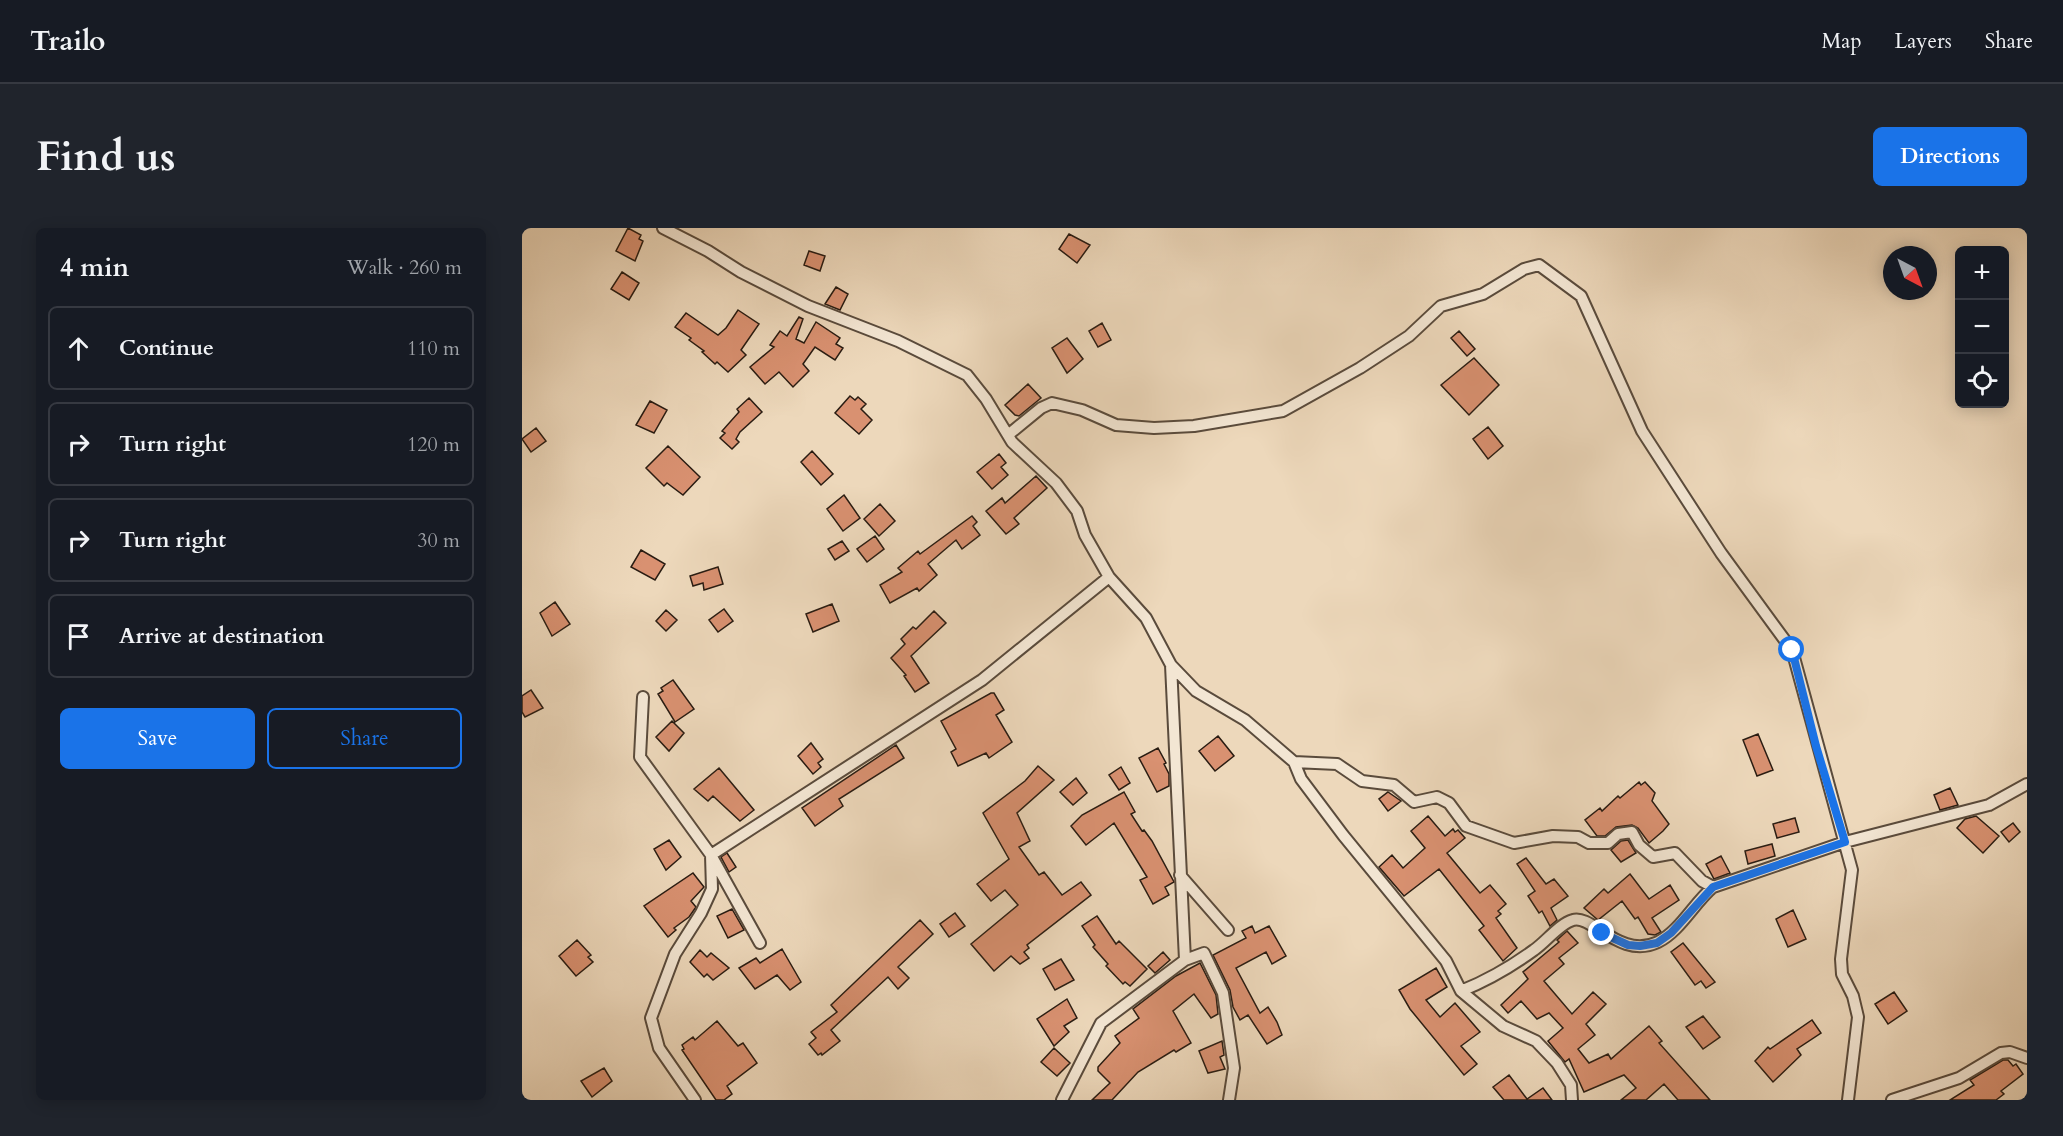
<!DOCTYPE html>
<meta charset="utf-8">
<style>
:root{--surface:#171b24;--page:#20242c;--text:#f1f3f6;--muted:#9ea1a6;--line:#363941;--accent:#1a73e8}
body{margin:0;font-family:Cardo,serif;background:var(--page);color:var(--text)}
.controls{position:absolute;right:18px;top:18px;display:grid;overflow:hidden;border-radius:9px;box-shadow:0 3px 15px #0003}
.controls button{width:54px;height:54px;display:grid;place-items:center;padding:0;border:0;border-bottom:2px solid var(--line);background:var(--surface);color:var(--text);font:30px sans-serif}
.compass{position:absolute;left:1361px;top:18px;width:54px;height:54px;border-radius:50%;background:var(--surface);box-shadow:0 3px 15px #0003;rotate:139deg}
.stop{position:absolute;width:18px;height:18px;margin:-14px;border:4px solid #1a73e8;border-radius:50%;background:#fff}
.stop.end{background:#1a73e8;border-color:#fff;box-shadow:0 2px 6px #0008}
.list{margin:0;padding:0;list-style:none}
h2{display:flex;justify-content:space-between;align-items:center;height:78px;margin:0;padding:0 24px;font-size:26px}
h2 small{font-size:20px;font-weight:400;color:var(--muted)}
.list li{display:grid;grid-template-columns:39px 1fr auto;gap:18px;align-items:center;box-sizing:border-box;height:84px;margin:0 12px 12px;padding:0 12px;border:2px solid var(--line);border-radius:9px}
.list b{display:block;font-size:22px;white-space:nowrap}
.list em{font-size:20px;font-style:normal;color:var(--muted)}
.actions{display:flex;gap:12px;padding:18px 24px}
.actions a{flex:1;padding:14px 0;border:2px solid var(--accent);border-radius:9px;text-align:center;font-size:21px;color:var(--accent)}
.actions .main{background:var(--accent);color:#fff}
.icon{flex:none;width:33px;height:33px;fill:none;stroke:currentColor;stroke-width:2;stroke-linecap:round;stroke-linejoin:round}
.map{position:relative;flex:none;width:1505px;height:872px;overflow:hidden;border-radius:9px}
header{display:flex;align-items:center;gap:36px;box-sizing:border-box;height:84px;padding:0 30px;background:var(--surface);border-bottom:2px solid var(--line)}
header strong{font-size:28px}
nav{display:flex;gap:33px;margin-inline-start:auto;font-size:21px}
.intro{display:flex;align-items:center;justify-content:space-between;box-sizing:border-box;height:144px;padding:0 36px}
h1{margin:0;font-size:42px}
.button{padding:15px 27px;border-radius:9px;background:var(--accent);color:#fff;font-size:21px;font-weight:700}
main{display:flex;gap:36px;padding:0 36px}
aside{flex:1;background:var(--surface);border-radius:9px;box-shadow:0 3px 15px #0003}
.map>svg:first-child{display:block}
.building{fill:#d99171;stroke:#291c12;stroke-width:1.5}
.lines{fill:none;stroke-linecap:round;stroke-linejoin:round}
.street-casing{stroke:#5a4b3c;stroke-width:14}
.street{stroke:#f3e6d3;stroke-width:10}
.route{stroke:#1a73e8;stroke-width:8}
</style>
<header>
<strong>Trailo</strong>
<nav><a>Map</a><a>Layers</a><a>Share</a></nav>
</header>
<div class="intro"><h1>Find us</h1><a class="button">Directions</a></div>
<main>
<aside>
<h2>4 min<small>Walk · 260 m</small></h2>
<ul class="list">
<li><svg class="icon" aria-label="ahead" viewBox="0 0 24 24"><path d="M12 20V5M6 11l6-6 6 6"/></svg><div><b>Continue</b></div><em>110 m</em></li>
<li><svg class="icon" aria-label="right" viewBox="0 0 24 24"><path d="M7 20v-9h11M14 6l5 5-5 5"/></svg><div><b>Turn right</b></div><em>120 m</em></li>
<li><svg class="icon" aria-label="right" viewBox="0 0 24 24"><path d="M7 20v-9h11M14 6l5 5-5 5"/></svg><div><b>Turn right</b></div><em>30 m</em></li>
<li><svg class="icon" aria-label="arrive" viewBox="0 0 24 24"><path d="M6 21V4h12l-3 4 3 4H6"/></svg><div><b>Arrive at destination</b></div></li>
</ul>
<div class="actions"><a class="main">Save</a><a>Share</a></div>
</aside>
<div class="map">
<svg width="1505" height="872" viewBox="0 0 1505 872">
<rect width="100%" height="100%" fill="#edd8bb"/>
<filter id="stains"><feTurbulence type="fractalNoise" baseFrequency=".00333" numOctaves="4"/><feColorMatrix values="0 0 0 0 .2 0 0 0 0 .09 0 0 0 0 .02 0 0 0 .5 -.17"/></filter>
<radialGradient id="worn" r=".72"><stop offset=".6" stop-color="#630" stop-opacity="0"/><stop offset="1" stop-color="#630" stop-opacity=".3"/></radialGradient>
<path class="building" d="M106 0 119 7 117 11 121 13 113 33 94 23Z
M547 6 568 17 555 35 537 21Z
M287 23 303 28 298 43 282 37Z
M100 44 117 55 107 72 89 61Z
M314 59 326 66 318 82 303 76Z
M216 82 237 96 219 122 224 127 206 144 195 134 193 136 180 124 182 123 167 112 169 110 153 99 164 85 196 107 204 100Z
M277 89 281 91 274 111 282 115 294 94 318 110 314 116 321 120 313 132 293 119 281 136 287 143 271 159 257 144 243 156 228 139 252 119 248 117 258 103 265 108Z
M580 95 589 112 576 119 567 103Z
M937 103 953 121 945 128 929 110Z
M545 110 561 131 545 145 530 120Z
M952 130 977 157 947 187 919 157Z
M506 156 519 170 497 188 493 187 483 177Z
M328 168 333 172 336 169 344 176 339 181 350 192 337 206 313 185Z
M227 170 240 184 218 204 214 211 217 214 210 221 198 210 203 205 200 203 217 184 215 181Z
M128 173 145 182 132 205 114 197Z
M966 199 981 218 966 231 951 211Z
M14 200 24 213 9 224 0 211Z
M146 218 178 249 161 267 145 255 142 258 124 240Z
M290 223 311 246 299 257 279 234Z
M477 226 484 235 479 239 486 247 470 261 455 244Z
M514 248 525 260 492 290 497 296 484 306 464 283 480 270 483 275Z
M322 267 338 290 321 303 305 281Z
M358 276 373 293 357 308 342 291Z
M450 288 455 294 451 298 458 307 440 321 434 312 406 336 415 347 405 356 397 363 395 360 368 375 358 357 380 344 376 340 396 323 398 326Z
M353 308 362 321 345 334 335 321Z
M320 313 327 323 313 332 306 321Z
M119 322 143 336 133 352 109 339Z
M196 339 201 356 182 362 181 355 171 358 168 348Z
M33 374 48 396 30 408 18 385Z
M310 376 317 393 291 404 284 386Z
M202 381 211 393 196 404 187 392Z
M144 382 155 392 144 403 134 393Z
M412 383 424 395 389 428 407 455 393 464 382 448 384 447 369 430 383 416 379 411 391 399 394 401Z
M151 452 172 481 153 494 136 466 141 463 139 460Z
M9 462 21 480 3 489 0 484V468Z
M469 465H472L482 482 474 487 490 514 467 530 464 525 436 538 429 524 434 521 419 493Z
M150 493 162 505 147 523 134 509Z
M1236 506 1251 542 1235 548 1221 512Z
M696 508 712 528 693 543 677 523Z
M289 515 301 531 296 535 299 539 291 546 276 528Z
M374 517 382 530 317 571 321 578 293 598 280 580Z
M636 520 644 535 642 536 647 546V558L635 564 617 530Z
M516 538 532 552 495 585 508 613 497 619 517 647 522 644 540 667 559 654 569 667 505 717 507 720 502 724 507 730 498 736 489 728 472 743 449 716 496 677 483 662 469 673 455 656 487 631 461 585 503 553Z
M599 539 608 555 597 562 587 547Z
M197 540 232 582 218 593 191 568 186 573 172 561Z
M554 550 565 565 551 577 538 564Z
M1117 554 1119 557 1123 554 1133 565 1130 573 1147 596 1141 603 1127 615 1116 600 1110 597 1094 599 1083 608H1075L1063 592 1078 580 1080 583 1096 568 1098 570Z
M1428 560 1436 577 1418 582 1412 567Z
M602 564 613 584 609 586 620 603 622 602 630 613 652 654 643 659 647 667 631 676 618 652 625 649 592 595 564 617 549 598 560 587Z
M866 564 879 573 866 583 857 571Z
M906 588 923 608 931 601 933 604 936 602 943 610 925 625 958 665 968 657 984 676 976 683 979 686 974 690 995 720 981 733 957 702 962 698 917 641 882 668 857 639 870 627 881 640 903 620 889 603Z
M1454 588 1477 608 1461 625 1435 600 1443 591Z
M1273 590 1277 604 1255 610 1251 596Z
M1491 595 1498 604 1487 614 1479 604Z
M147 612 159 629 144 642 132 621Z
M1106 612 1114 625 1099 634 1089 622 1099 613Z
M1250 616 1253 628 1226 636 1223 623Z
M205 625 214 639 207 644 199 629Z
M1199 628 1208 645 1192 651 1184 636Z
M1004 630 1024 656 1032 651 1046 668 1029 680 1035 692 1028 698 1020 683 1017 685 1006 668 1013 663 995 636Z
M171 645 182 659 169 673 174 679 167 689 152 700 154 702 146 709 122 678Z
M1108 646 1127 671 1148 657 1157 672 1130 690 1139 704 1133 707 1126 706 1116 689 1113 691 1100 673 1076 692 1062 680 1082 661 1086 665Z
M210 681 222 702 206 710 195 688Z
M1271 682 1284 711 1266 719 1254 691Z
M433 685 443 698 427 709 418 696Z
M575 688 594 716 597 713 625 741 608 758 603 754 601 756 584 738 586 736 571 719 573 717 560 698Z
M398 692 411 706 376 739 387 750 376 761 366 749 309 802 318 813 300 827 299 825 296 827 287 816 294 810 289 804 315 784 309 777Z
M730 698 733 705 747 698 764 728 750 736 744 724 714 740 738 785 746 779 755 794 760 807 745 816 726 787 718 792 711 779 708 762 691 727 724 710 720 703Z
M1045 703 1056 715 1037 730 1042 736 1022 753 1050 786 1071 764 1084 776 1064 796 1073 807 1056 821 1067 835 1086 826 1089 831 1127 798 1140 813 1137 815 1188 872H1156L1142 856 1124 872H1099L1114 860 1102 847 1062 864 1047 831 1043 834 1026 813 1041 800 1027 785 1015 791 999 773 986 785 979 777 1006 751 1001 744 1037 714 1035 712Z
M55 712 69 727 66 729 71 734 54 748 37 728Z
M1161 715 1193 754 1184 760 1179 753 1173 757 1149 724Z
M260 721 279 754 268 762 255 747 233 761 217 740 234 730 238 735Z
M178 722 185 729 189 725 207 740 191 752 185 746 182 749 168 734Z
M641 724 648 732 633 745 626 738Z
M539 731 552 752 533 762 521 741Z
M678 735 694 767 696 786 689 790 672 766 651 783 669 815 654 824 652 822 616 844 590 872H570L588 855 576 843V839L598 815 593 808 617 790 611 781 654 748Z
M914 740 925 759 904 772 918 789 933 775 958 804 939 818 955 836 942 847 888 781 877 762Z
M1372 764 1385 783 1366 796 1353 776Z
M545 771 555 790 542 798 547 804 532 818 515 791Z
M1181 788 1198 809 1181 821 1164 799Z
M1290 792 1299 805 1275 821 1279 827 1251 854 1233 833 1246 819 1248 821Z
M195 793 216 818 221 815 235 835 205 858 210 866 202 872H194L160 822 162 821 160 817 171 809 173 812Z
M700 813 702 827 698 829 703 841 686 845 677 823Z
M532 820 548 835 535 848 519 834Z
M1481 832H1486L1491 838 1494 836 1501 846 1479 863 1482 866 1474 872H1428L1452 857 1448 852Z
M82 840 90 853 70 869 59 853Z
M987 847 1005 871 1021 860 1030 872H982L971 859Z"/>
<g class="lines">
<g class="street-casing">
<path id="street" d="M141 0 186 23 219 44 286 78 376 113 445 147 464 171 490 214 534 255 555 283 563 307 587 349 624 390 649 437 674 463 723 492 772 534 815 536 840 553 872 557 892 574 915 569 927 575 944 598 992 615 1031 608 1056 609 1067 615H1086L1096 606 1110 604 1117 617 1131 629 1153 625 1180 653 1191 659 1323 614 1467 577 1505 556
M486 207 519 180 530 175 560 182 594 197 632 200 672 198 761 183 838 140 887 108 919 78 961 66 1002 41 1017 37 1059 68 1120 203 1199 325 1270 422 1330 642 1319 731 1320 746 1331 768 1336 789 1326 872
M121 469 118 529 189 627 238 715
M772 534 779 551 821 607 924 733 939 763 981 798 1014 813 1035 835 1049 857 1050 872
M658 647 706 702
M663 732 682 725 701 765 712 840 707 872
M939 763C964 753 990 738 1012 722 1024 714 1037 696 1051 692 1070 686 1098 732 1136 714 1158 703 1172 675 1191 659
M173 872 137 820 129 790 153 726 179 685 190 661 189 627 460 452 587 349
M540 872 579 795 663 732 649 437
M1370 872 1437 850 1479 825 1488 824 1505 830"/>
</g>
<use href="#street" class="street"/>
</g>
<g class="lines">
<path class="route" d="M1080 705 1106 717 1118 718 1135 715 1149 705 1191 659 1323 614 1294 518 1270 422"/>
</g>
<rect width="100%" height="100%" filter="url(#stains)"/>
<rect width="100%" height="100%" fill="url(#worn)"/>
</svg>
<div class="controls">
<button>+</button>
<button>−</button>
<button><svg class="icon" aria-label="locate" viewBox="0 0 24 24"><circle cx="12" cy="12" r="6"/><path d="M12 2v4M12 18v4M2 12h4M18 12h4"/></svg></button>
</div>
<svg class="compass" viewBox="-18 -18 36 36"><path d="M0-13l5 13h-10z" fill="#e53935"/><path d="M0 13l5-13h-10z" fill="#9ea1a6"/></svg>
<div class="stop" style="left:1270px;top:422px"></div>
<div class="stop end" style="left:1080px;top:705px"></div>
</div>
</main>
